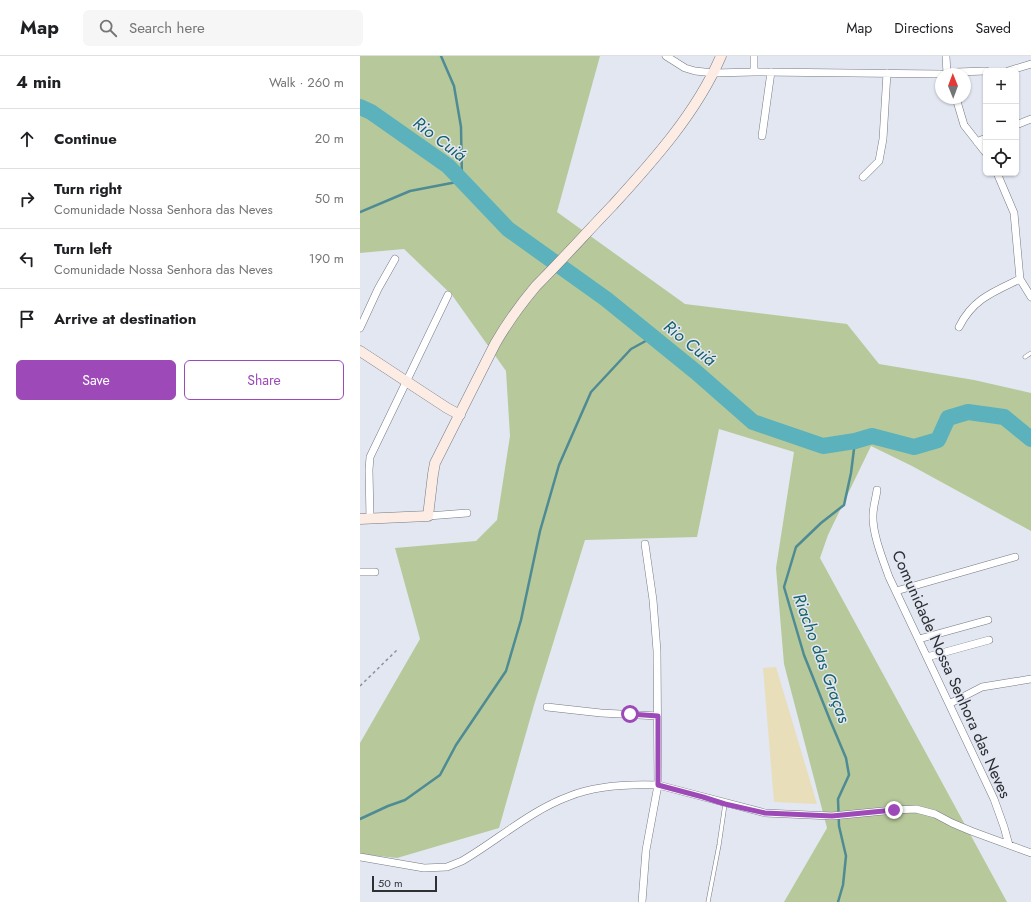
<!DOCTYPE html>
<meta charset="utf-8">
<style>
:root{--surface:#fff;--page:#f6f6f6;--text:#202124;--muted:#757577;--line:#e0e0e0;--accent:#9d49b8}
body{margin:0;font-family:Jost,sans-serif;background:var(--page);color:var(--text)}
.controls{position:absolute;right:12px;top:12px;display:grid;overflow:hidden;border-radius:6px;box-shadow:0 1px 3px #0004}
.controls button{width:36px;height:36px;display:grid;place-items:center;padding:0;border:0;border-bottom:1px solid var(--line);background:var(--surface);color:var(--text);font:20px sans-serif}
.compass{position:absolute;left:575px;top:12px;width:36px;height:36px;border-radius:50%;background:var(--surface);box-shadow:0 1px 3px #0004;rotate:359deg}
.scale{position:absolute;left:12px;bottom:10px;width:65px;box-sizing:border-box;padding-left:4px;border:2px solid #2e3034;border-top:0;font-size:11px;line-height:14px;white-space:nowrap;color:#2e3034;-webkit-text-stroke:3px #e2e7f2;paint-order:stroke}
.stop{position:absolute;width:12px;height:12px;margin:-9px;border:3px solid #9d49b8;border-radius:50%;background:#fff}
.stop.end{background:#9d49b8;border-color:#fff;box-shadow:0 1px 4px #0008}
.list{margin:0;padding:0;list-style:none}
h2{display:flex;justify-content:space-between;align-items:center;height:52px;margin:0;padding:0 16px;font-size:17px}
h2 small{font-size:13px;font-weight:400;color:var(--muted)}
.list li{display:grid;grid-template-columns:26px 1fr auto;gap:12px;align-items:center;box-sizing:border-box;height:60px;padding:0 16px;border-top:1px solid var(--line)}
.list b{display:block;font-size:15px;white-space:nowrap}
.list p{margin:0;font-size:13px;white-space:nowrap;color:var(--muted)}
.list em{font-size:13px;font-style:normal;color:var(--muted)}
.actions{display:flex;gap:8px;padding:12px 16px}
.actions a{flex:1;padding:9px 0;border:1px solid var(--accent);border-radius:6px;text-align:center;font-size:14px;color:var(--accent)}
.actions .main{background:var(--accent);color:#fff}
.icon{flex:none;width:22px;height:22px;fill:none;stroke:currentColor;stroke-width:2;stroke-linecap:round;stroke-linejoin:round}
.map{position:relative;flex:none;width:671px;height:846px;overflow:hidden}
header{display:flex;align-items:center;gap:24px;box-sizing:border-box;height:56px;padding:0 20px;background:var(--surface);border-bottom:1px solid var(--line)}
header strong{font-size:19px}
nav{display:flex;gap:22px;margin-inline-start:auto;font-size:14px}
.search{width:280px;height:36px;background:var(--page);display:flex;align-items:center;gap:10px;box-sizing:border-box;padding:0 14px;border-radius:6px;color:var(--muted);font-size:15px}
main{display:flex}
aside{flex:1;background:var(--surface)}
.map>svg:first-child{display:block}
.green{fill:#b7c99a}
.sand{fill:#e8deb9}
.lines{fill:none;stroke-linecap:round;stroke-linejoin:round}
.stream{stroke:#4e8b94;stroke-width:2.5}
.river{stroke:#5bb2bd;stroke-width:16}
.lane-casing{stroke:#757983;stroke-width:4.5}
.street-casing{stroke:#757983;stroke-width:8}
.secondary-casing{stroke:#757983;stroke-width:11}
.path{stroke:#8d9198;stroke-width:1.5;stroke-dasharray:3 3;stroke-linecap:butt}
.lane{stroke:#fff;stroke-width:3.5}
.street{stroke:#fff;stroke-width:7}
.secondary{stroke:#fcece4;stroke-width:10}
.route{stroke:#9d49b8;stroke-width:5}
.labels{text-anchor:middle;stroke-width:3;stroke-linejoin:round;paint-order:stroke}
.street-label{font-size:16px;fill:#2e3034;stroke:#e2e7f2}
.water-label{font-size:17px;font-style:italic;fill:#166068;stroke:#e2e7f2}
</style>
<header>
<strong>Map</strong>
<div class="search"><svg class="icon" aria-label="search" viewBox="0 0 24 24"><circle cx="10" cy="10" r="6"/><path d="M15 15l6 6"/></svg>Search here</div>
<nav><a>Map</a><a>Directions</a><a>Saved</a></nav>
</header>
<main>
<aside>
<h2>4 min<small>Walk · 260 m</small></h2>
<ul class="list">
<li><svg class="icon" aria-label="ahead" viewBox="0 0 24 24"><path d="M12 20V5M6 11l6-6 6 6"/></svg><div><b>Continue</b></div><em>20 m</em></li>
<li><svg class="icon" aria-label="right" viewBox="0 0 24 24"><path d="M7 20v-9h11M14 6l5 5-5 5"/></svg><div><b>Turn right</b><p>Comunidade Nossa Senhora das Neves</p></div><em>50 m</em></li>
<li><svg class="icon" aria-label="left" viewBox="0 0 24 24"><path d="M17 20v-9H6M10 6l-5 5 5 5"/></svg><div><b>Turn left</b><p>Comunidade Nossa Senhora das Neves</p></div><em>190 m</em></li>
<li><svg class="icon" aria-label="arrive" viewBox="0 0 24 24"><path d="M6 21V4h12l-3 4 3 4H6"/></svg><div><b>Arrive at destination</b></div></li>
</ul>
<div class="actions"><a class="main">Save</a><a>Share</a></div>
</aside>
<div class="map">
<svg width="671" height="846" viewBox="0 0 671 846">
<rect width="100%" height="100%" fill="#e2e7f2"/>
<path class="green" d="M0 0H240L197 156 325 248 487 268 519 308 614 324 671 337V475L552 410 511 390 468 479 460 502 647 846H424L467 772 424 608 416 512 434 396 359 373 337 481 225 484 174 649 139 772 37 802 0 798V687L60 583 35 492 116 485 137 464 150 380 146 315 92 239 44 193 0 197Z"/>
<path class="sand" d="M416 611 457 748 414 746 403 612Z"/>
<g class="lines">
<path class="stream" d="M0 156 50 135 102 125 101 71 94 30 81 0
M0 763 28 750 45 744 80 719 96 689 146 615 161 564 180 475 199 409 231 336 271 293 293 281
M478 846 483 829 486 800 479 770 478 743 489 719 486 702 470 664 444 599 424 531 436 491 461 467 484 449 491 417 495 385"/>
<path class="river" d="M0 51 11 56 88 110 148 173 246 243 336 316 393 366 463 390 495 385 512 380 554 391 578 384 588 362 608 356 644 361 671 383"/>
<g class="lane-casing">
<path id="lane" d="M665 301 671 297
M348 846 359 789 365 748"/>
</g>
<g class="street-casing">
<path id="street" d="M306 0 325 12 335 15 354 17 394 16 581 18
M394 0V16
M586 0 587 18
M648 15 671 8
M589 18 596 16 626 15
M596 42 604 69 626 97
M656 69 671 63
M402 80 411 16
M617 86 626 82
M637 117 654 157 660 223 671 241
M503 121 519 105 523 83 527 17
M599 271C613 243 633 236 660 223
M0 272 18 233 35 203
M517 434C516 442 513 451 513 459 512 477 523 504 529 521L634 743 644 771 649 789
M68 460 107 457
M10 462 9 414 10 401 88 239
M0 516H15
M536 535 655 501
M559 583 628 564
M567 601 629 584
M589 648 622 631 671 623
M187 651 241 657 298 660
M0 801 64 812 87 811 102 805C138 784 171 754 210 740 237 729 269 728 298 729L405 757 472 760 534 754 556 753 575 758 592 767 611 775 671 797
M282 846 286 794 298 729 297 595 293 544 285 488"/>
</g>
<g class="secondary-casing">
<path id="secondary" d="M0 295 87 352 100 359
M0 463 68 460 73 418 75 407 135 288C147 267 160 249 176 230 202 204 227 176 253 149 294 104 337 56 361 0"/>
</g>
<path class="path" d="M0 630 38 593"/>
<use href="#lane" class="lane"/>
<use href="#street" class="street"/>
<use href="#secondary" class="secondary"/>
</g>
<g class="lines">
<path class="route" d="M270 658 298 660V729L343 741 365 748 405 757 472 760 534 754"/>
</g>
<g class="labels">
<g class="street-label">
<text transform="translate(592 618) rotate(66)" y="6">Comunidade Nossa Senhora das Neves</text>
</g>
<g class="water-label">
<text transform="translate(80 83) rotate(37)" y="6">Rio Cuiá</text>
<text transform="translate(330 287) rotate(39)" y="6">Rio Cuiá</text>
<text transform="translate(462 602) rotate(70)" y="6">Riacho das Graças</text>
</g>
</g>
</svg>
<div class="controls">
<button>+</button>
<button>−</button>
<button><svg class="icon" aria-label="locate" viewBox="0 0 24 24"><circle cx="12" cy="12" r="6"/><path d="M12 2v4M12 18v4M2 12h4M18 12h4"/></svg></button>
</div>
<svg class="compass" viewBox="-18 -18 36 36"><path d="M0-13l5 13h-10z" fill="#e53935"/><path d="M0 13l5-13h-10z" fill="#757577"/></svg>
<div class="scale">50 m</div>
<div class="stop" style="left:270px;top:658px"></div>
<div class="stop end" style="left:534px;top:754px"></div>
</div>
</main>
